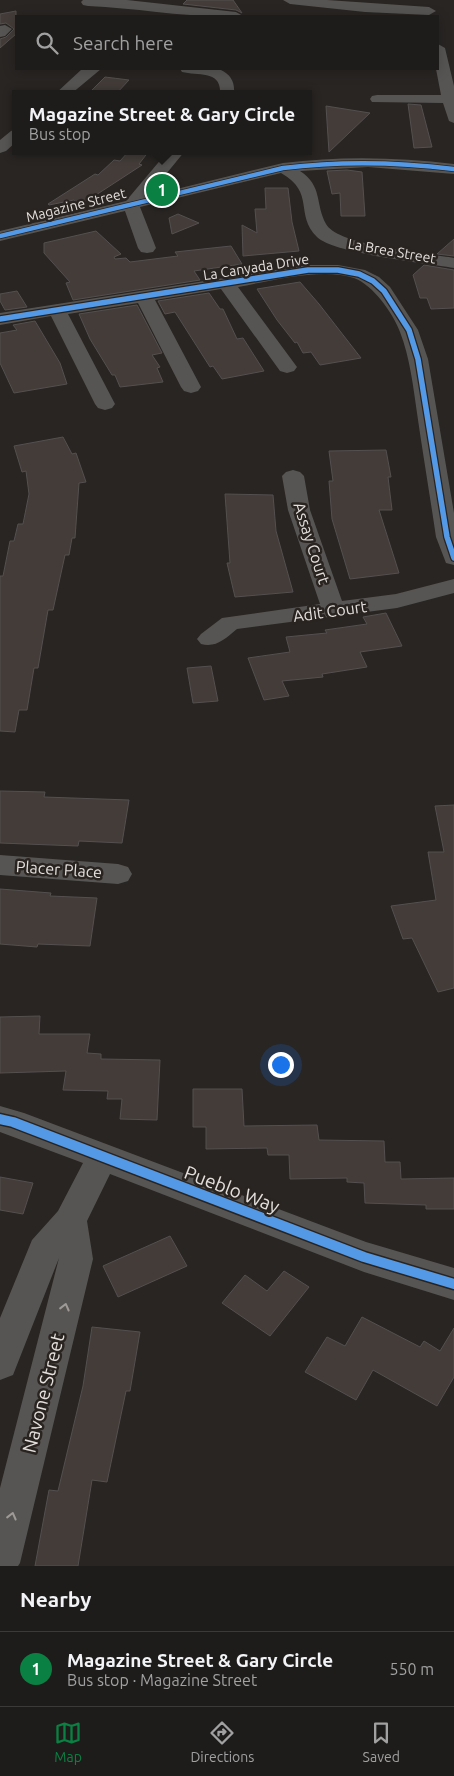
<!DOCTYPE html>
<meta charset="utf-8">
<style>
:root{--surface:#1e1c1a;--page:#262523;--text:#f1f3f6;--muted:#a1a1a2;--line:#3c3a39;--accent:#0b8043}
body{margin:0;font-family:Ubuntu,sans-serif;background:var(--page);color:var(--text)}
.you{position:absolute;left:280px;top:1064px;width:18px;height:18px;margin:-12px;border:4px solid #fff;border-radius:50%;background:#1a73e8;box-shadow:0 0 0 8px #1a73e833}
.badge{display:grid;place-items:center;width:32px;height:32px;border-radius:50%;background:var(--accent);color:#fff;font-size:16px;font-weight:700}
.pin{position:absolute;translate:-50% -50%;border:2px solid #fff;box-shadow:0 1px 5px #0006}
.popup{position:absolute;left:12px;top:90px;width:300px;height:65px;box-sizing:border-box;display:grid;place-content:center;border-radius:0px;background:var(--surface);filter:drop-shadow(0 1px 4px #0005);font-size:16px;white-space:nowrap;color:var(--muted)}
.popup b{font-size:19px;color:var(--text)}
.popup::after{content:'';position:absolute;left:50%;top:100%;margin-left:-10px;border:10px solid transparent;border-top-color:var(--surface)}
.list{margin:0;padding:0;list-style:none}
h2{display:flex;justify-content:space-between;align-items:center;height:65px;margin:0;padding:0 20px;font-size:21px}
h2 small{font-size:16px;font-weight:400;color:var(--muted)}
.list li{display:grid;grid-template-columns:32px 1fr auto;gap:15px;align-items:center;box-sizing:border-box;height:75px;padding:0 20px;border-top:1px solid var(--line)}
.list b{display:block;font-size:19px;white-space:nowrap}
.list p{margin:0;font-size:16px;white-space:nowrap;color:var(--muted)}
.list em{font-size:16px;font-style:normal;color:var(--muted)}
.icon{flex:none;width:28px;height:28px;fill:none;stroke:currentColor;stroke-width:2;stroke-linecap:round;stroke-linejoin:round}
.map{position:relative;flex:none;width:454px;height:1566px;overflow:hidden}
.search{position:absolute;background:var(--surface);box-shadow:0 2px 12px #0003;left:15px;right:15px;top:15px;height:55px;display:flex;align-items:center;gap:12px;box-sizing:border-box;padding:0 18px;border-radius:0px;color:var(--muted);font-size:19px}
.sheet{height:140px;background:var(--surface)}
nav{display:flex;justify-content:space-around;align-items:center;box-sizing:border-box;height:70px;border-top:1px solid var(--line);background:var(--surface);font-size:14px;color:var(--muted)}
nav a{display:grid;justify-items:center;gap:2px}
nav .on{color:var(--accent)}
.map>svg:first-child{display:block}
.building{fill:#433c39;stroke:#54504f}
.lines{fill:none;stroke-linecap:round;stroke-linejoin:round}
.minor{fill:#575553;fill-rule:evenodd}
.cycleway-far2-casing{stroke:#2a2421;stroke-width:6}
.cycleway-far1-casing{stroke:#2a2421;stroke-width:8}
.cycleway-casing{stroke:#2a2421;stroke-width:13}
.cycleway-far2{stroke:#5399e6;stroke-width:4.5}
.cycleway-far1{stroke:#5399e6;stroke-width:5.5}
.cycleway{stroke:#5399e6;stroke-width:10}
.oneway{stroke:#9e9a98}
.labels{text-anchor:middle;stroke-width:5;stroke-linejoin:round;paint-order:stroke}
.far-street-label{font-size:14px;fill:#e4dfdd;stroke:#2a2421}
.street-label{font-size:16px;fill:#e4dfdd;stroke:#2a2421}
.near-street-label{font-size:19px;fill:#e4dfdd;stroke:#2a2421}
</style>
<div class="map">
<svg width="454" height="1566" viewBox="0 0 454 1566">
<rect width="100%" height="100%" fill="#282523"/>
<path class="building" d="M187 0H233L242 13 236 10 183 4Z
M16 11V34L0 48V39L6 37 14 29 6 23 0 24V14Z
M105 77 129 80 116 94H88Z
M408 104 421 105 432 147 414 148Z
M326 106 370 113 329 152Z
M129 151H149L139 164 142 165 79 206 74 200 49 205 48 204 95 174 98 175 114 160 120 161Z
M347 170 362 172 365 216H341L340 193 332 194 327 171Z
M265 188H288L292 222 299 251 243 256 242 225 257 233 255 209H266Z
M178 214 199 223 172 234 169 218Z
M96 231 121 254 114 257 115 259 126 258 130 262 178 256 175 252 231 246 242 264 194 271 200 280 73 300 66 283 70 282 44 253V243Z
M454 239V256L437 254Z
M424 265 454 270V308L431 309 427 298H420L413 275Z
M300 282 319 304 361 358 320 365 311 352 303 353 297 342 295 343 277 320 257 289Z
M17 291 27 307 5 310 0 301V294Z
M209 293 220 309H223L237 339 243 338 264 371 222 379 213 366 210 367 175 312 165 314 158 301Z
M137 305 162 353 152 355 160 367 157 368 163 382 120 387 115 375H112L90 339 79 314Z
M35 321 60 363 67 384 14 393 0 363V333L17 330 13 325Z
M63 437 72 454 76 453 86 482 79 483 75 538H72L69 555H65L53 610H48L38 668H34L27 710H19L15 732 0 731V576H3L10 541H14L18 524H23L29 494 26 471 22 472 14 446Z
M386 450 391 477H388L392 510H379L399 573 350 579 332 519 329 481H333L329 451Z
M225 494 273 495 276 531 293 592 235 597 227 563H230Z
M386 613 402 646 360 652 367 667 322 674 323 677 282 681 289 696 264 700 248 658 290 652 286 637 327 633 325 630 367 624 363 617Z
M211 666 218 701 193 703 187 668Z
M0 791 45 792 44 797 129 800 122 843 79 841 78 846 0 843Z
M454 805V988L438 992 412 938 403 939 391 906 436 900 428 852H444L435 806Z
M0 889 51 893 50 896 97 898 90 946 38 944 37 947 0 944Z
M40 1016 39 1034H90L87 1053 101 1054V1059L160 1060 157 1120 120 1119 122 1099H107L108 1091 63 1090 66 1071 0 1073V1017Z
M193 1089H242L244 1126 317 1125 319 1140 384 1141 385 1162H400L401 1179 454 1178V1209H426V1205L365 1203 364 1183 347 1182V1178L290 1179 289 1155H268L267 1148 206 1149V1127H193Z
M0 1177 33 1183 23 1214 0 1210Z
M170 1236 187 1266 118 1297 103 1266Z
M284 1271 309 1287 270 1336 222 1303 245 1275 267 1291Z
M362 1317 420 1347 424 1341 440 1351 454 1328V1377L437 1406 373 1370 356 1400 305 1372 327 1337 345 1346Z
M92 1327 140 1332 130 1391H126L107 1482 92 1480 78 1566H35L49 1490 58 1491 83 1386Z"/>
<g class="lines">
<path class="minor" d="M83 0H127L236 12 243 16C191 19 140 8 88 6L83 5 81 2Z
M283 0H327L429 7 436 11 429 15 365 12 290 4Z
M5 25 12 29 5 36 0 37V26Z
M438 44 445 48 454 86V123L449 121 443 103 372 102 370 99 372 96 377 95H441L436 69H438Z
M82 69H101L71 94H55Z
M180 69 221 70C231 75 235 82 234 94H220C222 70 198 76 182 72Z
M16 129V142L6 151 0 153V140L11 131Z
M168 151H185L148 196 283 163C340 156 397 157 454 164V174L368 167 300 171C323 186 315 204 326 224 338 246 428 253 454 258V268C426 263 335 254 317 237 294 214 316 193 281 173L140 207 156 248 153 252 147 253 141 252 138 248 125 211 0 241V231L126 201Z
M308 265H338L365 270 379 277 390 287 418 330 428 359 454 513V565L446 563 436 537C430 496 423 455 417 413 413 386 410 358 400 332 393 313 373 285 354 278 322 267 271 281 238 287L297 367 294 371 287 373 280 371 221 289 155 300 201 387 198 391 191 393 184 391 181 387 138 303 68 314 115 404 112 408 105 410 98 408 95 404 51 316 0 325V313Z
M293 470 300 472 304 476 310 510 342 601 396 594 454 579V593L397 608 237 629C225 639 216 648 201 644L197 639 201 634 222 618 320 604 288 510 282 476 286 472Z
M0 855 118 864 128 867 132 874 128 881 118 884 0 875Z
M0 1106 24 1113 366 1242 454 1268V1300L364 1272 110 1174 87 1221 93 1259 20 1563 18 1566H0V1488L59 1258 13 1375 0 1380V1318L32 1240 58 1211 83 1163 0 1132Z"/>
<g class="cycleway-far2-casing">
<path id="cycleway-far2" d="M0 236 283 168C340 161 397 162 454 169"/>
</g>
<g class="cycleway-far1-casing">
<path id="cycleway-far1" d="M0 319 308 270H338L359 274 373 281 384 291 409 330 418 359 447 537 454 558"/>
</g>
<g class="cycleway-casing">
<path id="cycleway" d="M0 1119 13 1122 364 1257 454 1284"/>
</g>
<use href="#cycleway-far2" class="cycleway-far2"/>
<use href="#cycleway-far1" class="cycleway-far1"/>
<use href="#cycleway" class="cycleway"/>
</g>
<defs><path id="oneway-chevron" d="M-2-3.5L2.5 0L-2 3.5" fill="none" stroke-width="1.6" stroke-linecap="round" stroke-linejoin="round" transform="scale(1.25)"/></defs>
<g class="oneway">
<use href="#oneway-chevron" transform="translate(65 1307) rotate(-76)"/>
<use href="#oneway-chevron" transform="translate(12 1516) rotate(-76)"/>
</g>
<g class="labels">
<g class="far-street-label">
<text transform="translate(76 205) rotate(-14)" y="5">Magazine Street</text>
<text transform="translate(392 251) rotate(10)" y="5">La Brea Street</text>
<text transform="translate(256 267) rotate(-9)" y="5">La Canyada Drive</text>
</g>
<g class="street-label">
<text transform="translate(312 543) rotate(72)" y="6">Assay Court</text>
<text transform="translate(330 611) rotate(-8)" y="6">Adit Court</text>
<text transform="translate(59 869) rotate(4)" y="6">Placer Place</text>
</g>
<g class="near-street-label">
<text transform="translate(232 1189) rotate(21)" y="7">Pueblo Way</text>
<text transform="translate(43 1393) rotate(-76)" y="7">Navone Street</text>
</g>
</g>
</svg>
<div class="you"></div>
<div class="pin badge" style="left:162px;top:190px">1</div>
<div class="popup"><b>Magazine Street &amp; Gary Circle</b>Bus stop</div>
<div class="search"><svg class="icon" aria-label="search" viewBox="0 0 24 24"><circle cx="10" cy="10" r="6"/><path d="M15 15l6 6"/></svg>Search here</div>
</div>
<section class="sheet">
<h2>Nearby<small></small></h2>
<ul class="list">
<li><span class="badge">1</span><div><b>Magazine Street &amp; Gary Circle</b><p>Bus stop · Magazine Street</p></div><em>550 m</em></li>
</ul>
</section>
<nav>
<a class="on"><svg class="icon" aria-label="map" viewBox="0 0 24 24"><path d="M3 6l6-2 6 2 6-2v14l-6 2-6-2-6 2zM9 4v14M15 6v14"/></svg>Map</a>
<a><svg class="icon" aria-label="directions" viewBox="0 0 24 24"><path d="M12 3l9 9-9 9-9-9zM9 14v-3h6M13 9l2 2-2 2"/></svg>Directions</a>
<a><svg class="icon" aria-label="saved" viewBox="0 0 24 24"><path d="M7 4h10v16l-5-4-5 4z"/></svg>Saved</a>
</nav>
